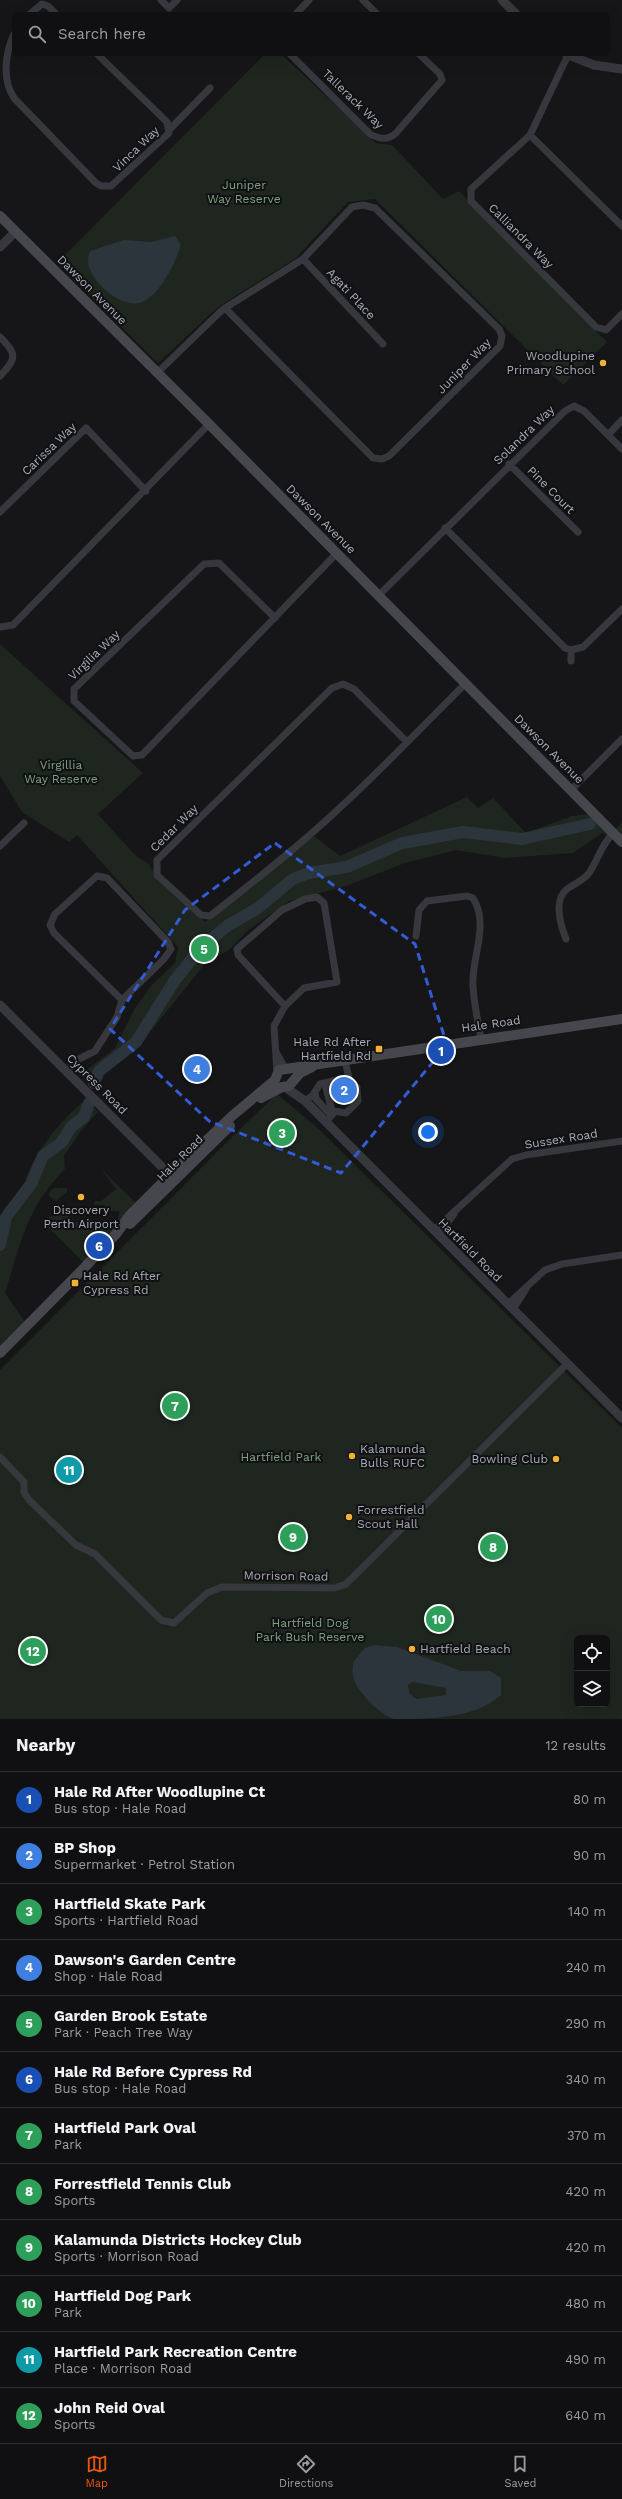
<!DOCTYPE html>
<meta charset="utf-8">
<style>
:root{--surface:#101012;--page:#19191b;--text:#f1f3f6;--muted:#9c9d9f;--line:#303032;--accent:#ea580c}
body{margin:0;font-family:"Work Sans",sans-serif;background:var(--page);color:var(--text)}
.controls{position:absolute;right:12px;bottom:12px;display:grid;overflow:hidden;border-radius:6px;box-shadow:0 4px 16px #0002}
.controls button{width:36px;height:36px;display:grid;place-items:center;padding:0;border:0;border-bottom:1px solid var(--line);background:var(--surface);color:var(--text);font:20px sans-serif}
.you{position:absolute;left:428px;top:1132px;width:14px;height:14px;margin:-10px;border:3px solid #fff;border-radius:50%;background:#1a73e8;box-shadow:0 0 0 6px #1a73e833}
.badge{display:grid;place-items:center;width:26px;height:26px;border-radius:50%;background:var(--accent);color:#fff;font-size:13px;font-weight:700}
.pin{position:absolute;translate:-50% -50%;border:2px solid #fff;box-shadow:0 1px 4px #0006}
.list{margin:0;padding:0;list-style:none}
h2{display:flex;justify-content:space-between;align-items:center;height:52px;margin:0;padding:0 16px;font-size:17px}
h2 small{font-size:13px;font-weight:400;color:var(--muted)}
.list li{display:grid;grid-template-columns:26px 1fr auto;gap:12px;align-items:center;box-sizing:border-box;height:56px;padding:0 16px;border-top:1px solid var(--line)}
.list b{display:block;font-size:15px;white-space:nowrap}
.list p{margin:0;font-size:13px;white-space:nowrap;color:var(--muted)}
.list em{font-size:13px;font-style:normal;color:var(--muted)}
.icon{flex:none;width:22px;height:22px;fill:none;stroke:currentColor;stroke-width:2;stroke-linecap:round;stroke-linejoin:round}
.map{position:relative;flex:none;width:622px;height:1719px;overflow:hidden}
.search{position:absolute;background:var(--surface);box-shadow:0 4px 16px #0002;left:12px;right:12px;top:12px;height:44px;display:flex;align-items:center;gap:10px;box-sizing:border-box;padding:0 14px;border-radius:6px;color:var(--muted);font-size:15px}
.sheet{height:724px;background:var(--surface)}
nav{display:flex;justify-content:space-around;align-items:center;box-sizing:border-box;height:56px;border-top:1px solid var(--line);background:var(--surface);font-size:11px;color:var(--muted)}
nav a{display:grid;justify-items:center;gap:2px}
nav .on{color:var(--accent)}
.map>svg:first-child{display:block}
.green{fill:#1e261f;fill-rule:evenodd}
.water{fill:#2c353c;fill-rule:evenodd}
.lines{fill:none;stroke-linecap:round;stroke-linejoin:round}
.river{stroke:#2c353c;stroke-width:12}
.minor{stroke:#37383d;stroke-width:7}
.tertiary{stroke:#37383d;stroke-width:9}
.secondary{stroke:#45474d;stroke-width:10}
.marked{fill:none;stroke:#325cd3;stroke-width:3;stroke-dasharray:8 5;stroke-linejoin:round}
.poi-dot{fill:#f2b134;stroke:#111113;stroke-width:1.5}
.labels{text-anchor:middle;stroke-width:4;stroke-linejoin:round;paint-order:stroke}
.street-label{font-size:12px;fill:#a8adb8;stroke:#111113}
.park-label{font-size:12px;fill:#7fa381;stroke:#111113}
.poi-label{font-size:12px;fill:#a8adb8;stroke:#111113;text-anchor:start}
</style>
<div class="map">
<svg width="622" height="1719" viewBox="0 0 622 1719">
<rect width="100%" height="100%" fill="#161618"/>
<path class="green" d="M265 54H281L376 143 392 145 443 199 459 191 607 342 563 385 375 199 348 202 296 258 218 307 158 363 57 263Z
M0 644 143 773 98 814 136 856 149 864 155 875 205 922 314 836 340 856 467 797 478 808 493 798 526 833 572 816 595 813 615 830 622 823V842L602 833 573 853 505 858 456 850 405 863 346 886 289 901 247 931 228 951 208 960 138 1047 87 1083 80 1075 115 1048 135 1008 152 985 175 963 178 947 77 835 69 842 22 812 0 776Z
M277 1094 320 1130 622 1428V1719H0V1370L238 1131ZM577 1638H607V1704H577Z
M86 1099 98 1112 80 1132 64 1156 65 1169C26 1208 21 1243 5 1293L27 1325 0 1353V1218C6 1206 17 1198 23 1189 26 1182 27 1175 30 1168 44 1140 63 1119 86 1099Z
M101 1169 139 1206 86 1265 42 1221 59 1212 69 1213V1222H82V1218L92 1220 102 1226C113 1227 120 1222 119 1211H105V1205H94L95 1201H101L116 1189Z
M54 1188H67V1192L56 1201 49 1196 50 1191Z"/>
<path class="water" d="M175 236 181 245C175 263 161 294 142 302 122 311 87 279 88 260 88 257 89 253 90 251L124 240 151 242Z
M374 1645 397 1647 461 1671H490L501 1678V1695C474 1719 430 1719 394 1719 380 1715 359 1693 354 1680 352 1674 352 1667 354 1661L365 1648ZM412 1682 446 1688V1695L416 1699 409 1693 408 1685Z"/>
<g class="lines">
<path class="river" d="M94 1083 99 1071 136 1042 175 980 200 949 227 926 258 908 293 879 309 873 347 867 402 843 463 832 522 839 590 824
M0 1245 6 1217 31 1184 43 1156 62 1142 71 1127 84 1117 89 1103"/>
<path class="minor" d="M161 0 169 8 177 0
M363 0 377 14
M30 14 42 4 48 6 56 14
M296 14 309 0
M14 34C5 53 2 80 14 98L96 183 101 186H111L169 133 167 122 97 54
M290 54 370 134C379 139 388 141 396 133L442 80 440 74 419 54
M568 55 530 135 471 189V201L596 327 606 330 622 314
M170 129 210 88
M530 135 622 226
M303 259 383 344
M0 337C17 354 17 358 0 376
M157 373 219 313 225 308 303 259 352 207 363 205 375 208 499 329 502 336 500 346 389 456 382 459 373 458 225 308
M608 435 622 420
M509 464 578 532
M0 512 86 428 146 491
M445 528 565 648 571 650 583 647 622 609
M379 595 565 411 574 406 584 411 622 449
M275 618 219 563 204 564 74 689V701L133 756 142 755 336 554
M0 627 13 625 209 424
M571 650V661
M407 742 354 689 343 684 332 688 157 860V875L201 915 210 916C240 892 269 870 298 845 357 795 411 738 466 683
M571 790 622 739
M0 846 24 823
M416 936 419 910 427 901 467 896 473 898C490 925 471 958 473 986 474 1004 478 1022 481 1039
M566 939C561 926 553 900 567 889 574 884 584 880 589 873 599 858 600 847 613 833
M276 1052 285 1068
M67 1071 79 1059 95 1051 117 1017 122 1000 164 959 171 949 168 942 107 878 97 876 55 914 50 925 54 933 122 1000
M277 1073 274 1026 285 1006 304 988 337 982 324 903 317 897 305 899 282 910 237 949 238 955 285 1006
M315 1092 316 1099 330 1114
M305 1101 313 1095 320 1084 346 1078 348 1074 345 1060
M328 1110 346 1113 358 1101 357 1087 350 1084 348 1074
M326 1122 333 1114 326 1088 332 1081
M434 1230 512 1159 526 1155 622 1141
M439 1234 454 1214
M508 1304 545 1270 562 1264 622 1255
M513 1309 526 1289
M0 1457 24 1482V1492L29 1500 76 1545 95 1554 161 1620 174 1623 207 1593 222 1587 335 1588 346 1584 567 1364"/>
<path class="tertiary" d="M502 0 516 14
M566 54 594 65 622 69
M0 247 15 232
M0 1005 174 1179
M285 1087 305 1101 622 1418"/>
<path class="secondary" d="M0 216 209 424 622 842
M261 1098 282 1087 289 1086 300 1073 312 1067
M130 1224 230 1126
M0 1353 84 1268 116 1234 130 1215 170 1175 232 1116 275 1080 279 1070 622 1019"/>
</g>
<path class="marked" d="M275 843 415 944 447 1045 341 1173 209 1121 110 1029 185 910Z"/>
<g class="poi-dot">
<circle cx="603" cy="363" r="4"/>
<rect x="375" y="1045" width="8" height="8" rx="2"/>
<circle cx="81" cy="1197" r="4"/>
<rect x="71" y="1279" width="8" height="8" rx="2"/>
<circle cx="352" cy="1456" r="4"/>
<circle cx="556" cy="1459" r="4"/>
<circle cx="349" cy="1517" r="4"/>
<circle cx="412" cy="1649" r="4"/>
</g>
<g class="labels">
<g class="street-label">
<text transform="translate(353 99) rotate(44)" y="4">Tallerack Way</text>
<text transform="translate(136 149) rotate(-44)" y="4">Vinca Way</text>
<text transform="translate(521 236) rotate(45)" y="4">Calliandra Way</text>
<text transform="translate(92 290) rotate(45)" y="4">Dawson Avenue</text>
<text transform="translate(351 294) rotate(47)" y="4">Agati Place</text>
<text transform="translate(464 366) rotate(-46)" y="4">Juniper Way</text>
<text transform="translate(524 435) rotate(-44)" y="4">Solandra Way</text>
<text transform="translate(49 449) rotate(-44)" y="4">Carissa Way</text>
<text transform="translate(551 490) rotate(45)" y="4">Pine Court</text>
<text transform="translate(321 519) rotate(45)" y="4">Dawson Avenue</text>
<text transform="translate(94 655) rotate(-44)" y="4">Virgilia Way</text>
<text transform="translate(549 749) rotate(45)" y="4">Dawson Avenue</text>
<text transform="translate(174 828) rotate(-45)" y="4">Cedar Way</text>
<text transform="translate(491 1024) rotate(-8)" y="4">Hale Road</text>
<text transform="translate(97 1084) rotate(45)" y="4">Cypress Road</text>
<text transform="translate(561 1139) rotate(-9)" y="4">Sussex Road</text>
<text transform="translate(180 1158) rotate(-45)" y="4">Hale Road</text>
<text transform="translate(470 1250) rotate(45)" y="4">Hartfield Road</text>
<text transform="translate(286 1576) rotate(1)" y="4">Morrison Road</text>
</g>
<g class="park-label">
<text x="244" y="189">Juniper<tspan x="244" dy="14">Way Reserve</tspan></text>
<text x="61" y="769">Virgillia<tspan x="61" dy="14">Way Reserve</tspan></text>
<text x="281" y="1461">Hartfield Park</text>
<text x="310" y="1627">Hartfield Dog<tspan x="310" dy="14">Park Bush Reserve</tspan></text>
</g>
<g class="poi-label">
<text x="595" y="360" text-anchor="end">Woodlupine<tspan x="595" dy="14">Primary School</tspan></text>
<text x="371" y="1046" text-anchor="end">Hale Rd After<tspan x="371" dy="14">Hartfield Rd</tspan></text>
<text x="81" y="1214" text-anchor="middle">Discovery<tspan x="81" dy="14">Perth Airport</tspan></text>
<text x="83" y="1280">Hale Rd After<tspan x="83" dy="14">Cypress Rd</tspan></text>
<text x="360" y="1453">Kalamunda<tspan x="360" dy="14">Bulls RUFC</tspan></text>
<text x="548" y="1463" text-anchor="end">Bowling Club</text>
<text x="357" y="1514">Forrestfield<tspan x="357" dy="14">Scout Hall</tspan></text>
<text x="420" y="1653">Hartfield Beach</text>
</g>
</g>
</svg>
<div class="controls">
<button><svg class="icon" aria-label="locate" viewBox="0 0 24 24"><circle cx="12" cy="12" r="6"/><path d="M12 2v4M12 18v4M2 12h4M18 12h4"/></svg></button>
<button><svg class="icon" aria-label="layers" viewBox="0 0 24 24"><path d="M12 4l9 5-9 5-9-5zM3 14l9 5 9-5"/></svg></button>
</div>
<div class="you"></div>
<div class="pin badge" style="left:441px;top:1051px;background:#1a4fb4">1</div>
<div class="pin badge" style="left:344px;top:1090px;background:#3f7fe0">2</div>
<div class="pin badge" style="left:282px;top:1133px;background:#2e9e5b">3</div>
<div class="pin badge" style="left:197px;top:1069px;background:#3f7fe0">4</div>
<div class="pin badge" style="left:204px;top:949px;background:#2e9e5b">5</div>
<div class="pin badge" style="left:99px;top:1246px;background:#1a4fb4">6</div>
<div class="pin badge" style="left:175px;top:1406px;background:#2e9e5b">7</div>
<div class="pin badge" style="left:493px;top:1547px;background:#2e9e5b">8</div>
<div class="pin badge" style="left:293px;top:1537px;background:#2e9e5b">9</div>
<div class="pin badge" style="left:439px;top:1619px;background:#2e9e5b">10</div>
<div class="pin badge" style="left:69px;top:1470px;background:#0f9aa8">11</div>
<div class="pin badge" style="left:33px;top:1651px;background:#2e9e5b">12</div>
<div class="search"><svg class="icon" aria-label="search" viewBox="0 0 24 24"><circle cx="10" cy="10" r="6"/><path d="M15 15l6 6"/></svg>Search here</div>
</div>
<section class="sheet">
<h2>Nearby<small>12 results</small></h2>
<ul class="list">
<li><span class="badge" style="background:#1a4fb4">1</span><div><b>Hale Rd After Woodlupine Ct</b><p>Bus stop · Hale Road</p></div><em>80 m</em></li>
<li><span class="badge" style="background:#3f7fe0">2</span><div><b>BP Shop</b><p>Supermarket · Petrol Station</p></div><em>90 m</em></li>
<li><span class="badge" style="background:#2e9e5b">3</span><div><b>Hartfield Skate Park</b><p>Sports · Hartfield Road</p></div><em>140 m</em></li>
<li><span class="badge" style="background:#3f7fe0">4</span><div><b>Dawson's Garden Centre</b><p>Shop · Hale Road</p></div><em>240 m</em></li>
<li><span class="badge" style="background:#2e9e5b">5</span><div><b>Garden Brook Estate</b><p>Park · Peach Tree Way</p></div><em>290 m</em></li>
<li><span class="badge" style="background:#1a4fb4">6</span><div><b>Hale Rd Before Cypress Rd</b><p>Bus stop · Hale Road</p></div><em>340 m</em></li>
<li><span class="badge" style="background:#2e9e5b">7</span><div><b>Hartfield Park Oval</b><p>Park</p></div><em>370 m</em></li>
<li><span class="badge" style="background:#2e9e5b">8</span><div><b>Forrestfield Tennis Club</b><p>Sports</p></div><em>420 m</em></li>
<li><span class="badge" style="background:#2e9e5b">9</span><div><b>Kalamunda Districts Hockey Club</b><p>Sports · Morrison Road</p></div><em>420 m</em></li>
<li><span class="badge" style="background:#2e9e5b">10</span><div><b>Hartfield Dog Park</b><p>Park</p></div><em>480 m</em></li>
<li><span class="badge" style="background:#0f9aa8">11</span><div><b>Hartfield Park Recreation Centre</b><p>Place · Morrison Road</p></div><em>490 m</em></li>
<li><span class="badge" style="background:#2e9e5b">12</span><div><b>John Reid Oval</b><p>Sports</p></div><em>640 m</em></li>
</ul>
</section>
<nav>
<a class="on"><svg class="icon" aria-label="map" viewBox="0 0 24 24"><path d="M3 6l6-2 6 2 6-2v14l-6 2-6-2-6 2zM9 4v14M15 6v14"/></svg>Map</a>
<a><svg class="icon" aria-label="directions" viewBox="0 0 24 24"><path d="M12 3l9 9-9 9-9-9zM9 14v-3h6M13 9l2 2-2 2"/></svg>Directions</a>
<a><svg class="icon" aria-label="saved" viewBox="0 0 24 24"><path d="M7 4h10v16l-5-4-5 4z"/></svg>Saved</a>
</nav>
